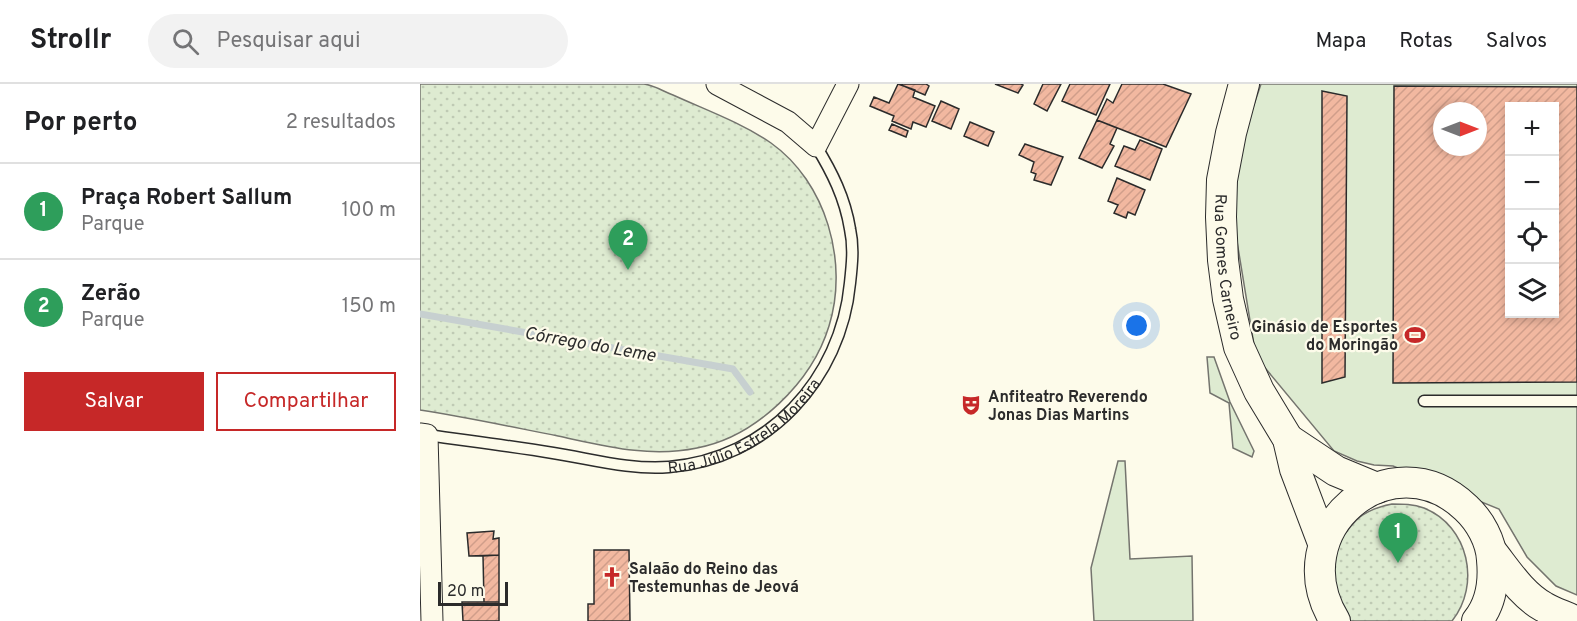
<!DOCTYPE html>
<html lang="pt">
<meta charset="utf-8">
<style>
:root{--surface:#fff;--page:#f2f2f2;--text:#202124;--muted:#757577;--line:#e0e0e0;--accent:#c62828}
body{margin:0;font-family:Overpass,sans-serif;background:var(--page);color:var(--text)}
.controls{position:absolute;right:18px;top:18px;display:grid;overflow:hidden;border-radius:0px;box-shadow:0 3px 9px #0003}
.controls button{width:54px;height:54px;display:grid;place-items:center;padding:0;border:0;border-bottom:2px solid var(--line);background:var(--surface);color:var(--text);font:30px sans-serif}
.compass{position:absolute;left:1013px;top:18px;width:54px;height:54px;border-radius:50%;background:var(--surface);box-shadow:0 3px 9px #0003;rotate:90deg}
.scale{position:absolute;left:18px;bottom:15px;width:70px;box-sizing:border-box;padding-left:6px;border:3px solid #2b2b2b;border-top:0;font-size:16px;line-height:21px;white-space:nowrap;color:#2b2b2b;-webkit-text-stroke:4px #fdfbea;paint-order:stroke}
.you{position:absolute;left:717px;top:242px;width:21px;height:21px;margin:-15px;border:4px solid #fff;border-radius:50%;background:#1a73e8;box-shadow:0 0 0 9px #1a73e833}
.badge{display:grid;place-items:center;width:39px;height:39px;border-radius:50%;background:var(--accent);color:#fff;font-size:20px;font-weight:700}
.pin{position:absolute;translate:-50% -50px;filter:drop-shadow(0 2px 3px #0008)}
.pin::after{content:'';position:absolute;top:32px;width:21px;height:18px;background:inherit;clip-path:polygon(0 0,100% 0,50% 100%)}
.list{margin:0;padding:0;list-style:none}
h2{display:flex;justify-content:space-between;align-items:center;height:78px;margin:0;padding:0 24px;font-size:26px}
h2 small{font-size:20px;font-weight:400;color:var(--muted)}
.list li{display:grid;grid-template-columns:39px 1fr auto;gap:18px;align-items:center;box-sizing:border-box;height:96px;padding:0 24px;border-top:2px solid var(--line)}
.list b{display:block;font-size:22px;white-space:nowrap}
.list p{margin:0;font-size:20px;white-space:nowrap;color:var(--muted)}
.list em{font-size:20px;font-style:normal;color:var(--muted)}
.actions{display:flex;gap:12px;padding:18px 24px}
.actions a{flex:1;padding:14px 0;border:2px solid var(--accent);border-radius:0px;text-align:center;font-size:21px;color:var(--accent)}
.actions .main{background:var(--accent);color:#fff}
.icon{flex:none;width:33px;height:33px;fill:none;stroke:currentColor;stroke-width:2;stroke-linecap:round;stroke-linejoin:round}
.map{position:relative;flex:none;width:1157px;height:537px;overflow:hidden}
header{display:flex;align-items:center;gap:36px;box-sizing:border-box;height:84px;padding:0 30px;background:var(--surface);border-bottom:2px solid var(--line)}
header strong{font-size:28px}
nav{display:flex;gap:33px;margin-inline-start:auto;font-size:21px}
.search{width:420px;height:54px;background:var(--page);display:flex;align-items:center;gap:15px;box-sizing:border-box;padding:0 21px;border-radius:33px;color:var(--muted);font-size:22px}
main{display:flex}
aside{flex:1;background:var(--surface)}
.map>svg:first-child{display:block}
.grass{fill:#deebd1;stroke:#74746e;stroke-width:1.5;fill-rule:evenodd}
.park{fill:url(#park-dots);stroke:#74746e;stroke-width:1.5}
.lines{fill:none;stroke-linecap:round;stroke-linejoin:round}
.stream{stroke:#c7d0d0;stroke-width:7}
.building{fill:url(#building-hatch);stroke:#2b2b2b;stroke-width:1.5;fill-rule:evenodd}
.lane-casing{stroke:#2b2b2b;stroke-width:13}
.street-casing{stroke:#2b2b2b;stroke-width:23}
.secondary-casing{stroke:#2b2b2b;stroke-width:32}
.lane{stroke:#fdfbea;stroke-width:10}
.street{stroke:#fdfbea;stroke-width:21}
.secondary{stroke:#fdfbea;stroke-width:30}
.labels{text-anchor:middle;stroke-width:4.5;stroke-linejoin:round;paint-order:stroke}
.street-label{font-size:16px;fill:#2b2b2b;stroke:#fdfbea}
.poi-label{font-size:16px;font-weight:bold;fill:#2b2b2b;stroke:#fdfbea;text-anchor:start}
.water-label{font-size:18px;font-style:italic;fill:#2b2b2b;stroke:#fdfbea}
</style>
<header>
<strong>Strollr</strong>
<div class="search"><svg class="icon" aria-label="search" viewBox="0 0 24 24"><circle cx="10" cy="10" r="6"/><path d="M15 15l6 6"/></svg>Pesquisar aqui</div>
<nav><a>Mapa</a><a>Rotas</a><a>Salvos</a></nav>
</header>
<main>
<aside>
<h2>Por perto<small>2 resultados</small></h2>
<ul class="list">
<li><span class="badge" style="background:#2e9e5b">1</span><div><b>Praça Robert Sallum</b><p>Parque</p></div><em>100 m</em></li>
<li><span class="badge" style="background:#2e9e5b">2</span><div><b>Zerão</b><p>Parque</p></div><em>150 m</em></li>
</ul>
<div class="actions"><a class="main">Salvar</a><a>Compartilhar</a></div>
</aside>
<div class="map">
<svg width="1157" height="537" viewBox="0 0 1157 537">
<defs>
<pattern id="park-dots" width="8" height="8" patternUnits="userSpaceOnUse" patternTransform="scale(1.5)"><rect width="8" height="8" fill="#deebd1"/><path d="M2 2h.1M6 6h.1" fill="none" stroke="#bfcab4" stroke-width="1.8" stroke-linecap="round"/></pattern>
<pattern id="building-hatch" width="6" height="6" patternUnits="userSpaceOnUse" patternTransform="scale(1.5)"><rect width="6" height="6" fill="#f2b8a0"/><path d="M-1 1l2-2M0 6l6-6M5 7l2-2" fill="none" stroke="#d09e8a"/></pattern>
</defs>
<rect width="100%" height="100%" fill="#fdfbea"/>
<path class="grass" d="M841 0H1157V511L1136 502 1107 473 1079 425 973 382 954 381 937 377 914 367 836 273 811 121 825 47ZM1090 22H1134V230H1090ZM1022 27H1058V63H1022Z
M787 273H794L810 318 834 367 832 373 813 364 809 319 790 309Z
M698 377H705L710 475 772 472 773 537H674L671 484Z"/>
<path class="park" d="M0 0C50 0 101 0 151 0 175 0 200 0 224 0 234 1 244 8 253 11 286 26 322 39 351 59 406 98 429 178 409 242 392 298 336 353 277 364 229 374 185 362 138 352 92 343 46 333 0 326Z
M972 420C983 420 993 420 1004 424 1049 442 1061 501 1032 537H924L920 532 911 469C932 441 936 427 972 420Z"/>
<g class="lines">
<path class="stream" d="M0 230 313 285 330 308"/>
</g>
<path class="building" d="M478 0 495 6 493 13 515 22 506 43 493 38 491 45 472 37 474 32 450 22 454 13 469 19Z
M479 0H506L509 2 505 11Z
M575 0H601L603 1 598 9Z
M623 0H641L627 27 614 20Z
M650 0H690L676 31 642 17Z
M702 0H743L771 10 746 63 677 36 687 15 693 19Z
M974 2 1157 3V298L973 299ZM1090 22H1134V230H1090ZM1022 27H1058V63H1022Z
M902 7 927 12 925 293 902 299Z
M521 17 539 25 531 45 512 37Z
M677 36 697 44 690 60 694 62 682 84 659 74Z
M550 38 574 48 568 62 544 52Z
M472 40 488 47 486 53 469 46Z
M720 56 742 65 730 96 695 82 704 62 715 66Z
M605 60 643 73 631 101 614 96 616 90 611 88 614 78 599 71Z
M697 94 725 106 715 131 708 128 706 134 694 129 698 121 688 117Z
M74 447 73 455 79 454V471L49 472 47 449Z
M174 466H209L210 537H168V520H174Z
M79 471V518H64L63 472Z
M42 518H79V537H43Z"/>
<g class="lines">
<g class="lane-casing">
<g id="lane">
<path d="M1004 317H1157"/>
<path id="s1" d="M7 351C49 357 91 362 133 369 172 375 209 386 249 383 348 375 421 295 430 199 432 181 434 163 430 145 425 114 412 88 396 62"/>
</g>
</g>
<g class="street-casing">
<path id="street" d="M297 0 368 38 396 62 428 0
M0 350 7 351 12 537"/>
</g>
<g class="secondary-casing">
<g id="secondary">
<path id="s2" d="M824 0 811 49 802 96 801 133 803 176 808 215 819 263 839 307 868 355 875 385 903 459"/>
<path d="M868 355 916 387 957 404"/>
<path d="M1072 468C1087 487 1102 511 1124 523 1134 529 1145 532 1155 537"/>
<path d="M915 537C859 446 971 352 1046 424 1060 437 1071 457 1072 476 1074 497 1071 520 1057 537"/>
</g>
</g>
<use href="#lane" class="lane"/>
<use href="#street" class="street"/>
<use href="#secondary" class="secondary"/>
</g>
<defs>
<g id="stadium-bare" transform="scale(1.62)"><path d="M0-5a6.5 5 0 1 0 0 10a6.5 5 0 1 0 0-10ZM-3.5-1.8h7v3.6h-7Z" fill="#c62828" stroke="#fdfbea" stroke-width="2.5" paint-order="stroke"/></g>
<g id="theatre-bare" transform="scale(1.62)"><path d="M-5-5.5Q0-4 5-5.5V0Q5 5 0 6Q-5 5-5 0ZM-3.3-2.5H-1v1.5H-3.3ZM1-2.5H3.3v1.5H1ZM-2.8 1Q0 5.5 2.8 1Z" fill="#c62828" stroke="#fdfbea" stroke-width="2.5" paint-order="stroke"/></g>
<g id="church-bare" transform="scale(1.62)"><path d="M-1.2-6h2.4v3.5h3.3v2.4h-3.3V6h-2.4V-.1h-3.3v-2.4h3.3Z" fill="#c62828" stroke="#fdfbea" stroke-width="2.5" paint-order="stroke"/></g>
</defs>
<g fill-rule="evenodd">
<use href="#stadium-bare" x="995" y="251"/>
<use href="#theatre-bare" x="551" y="321"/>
<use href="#church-bare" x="192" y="493"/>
</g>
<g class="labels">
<g class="street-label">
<text dy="6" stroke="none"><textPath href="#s2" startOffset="186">Rua Gomes Carneiro</textPath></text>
<text dy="6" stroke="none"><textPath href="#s1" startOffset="332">Rua Júlio Estrela Moreira</textPath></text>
</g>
<g class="poi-label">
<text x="978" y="248" text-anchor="end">Ginásio de Esportes<tspan x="978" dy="18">do Moringão</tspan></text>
<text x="568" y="318">Anfiteatro Reverendo<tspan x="568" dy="18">Jonas Dias Martins</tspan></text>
<text x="209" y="490">Salaão do Reino das<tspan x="209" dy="18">Testemunhas de Jeová</tspan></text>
</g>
<g class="water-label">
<text transform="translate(170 260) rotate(10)" y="6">Córrego do Leme</text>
</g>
</g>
</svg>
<div class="controls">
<button>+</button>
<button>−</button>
<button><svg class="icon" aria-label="locate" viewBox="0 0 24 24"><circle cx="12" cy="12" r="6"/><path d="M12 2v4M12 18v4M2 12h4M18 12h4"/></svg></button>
<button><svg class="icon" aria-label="layers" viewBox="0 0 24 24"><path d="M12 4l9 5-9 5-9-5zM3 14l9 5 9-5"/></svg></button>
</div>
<svg class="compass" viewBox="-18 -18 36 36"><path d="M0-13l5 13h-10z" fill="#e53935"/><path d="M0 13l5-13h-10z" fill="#757577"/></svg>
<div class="scale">20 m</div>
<div class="you"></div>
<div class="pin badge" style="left:978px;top:479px;background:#2e9e5b">1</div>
<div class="pin badge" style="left:208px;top:186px;background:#2e9e5b">2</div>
</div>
</main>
